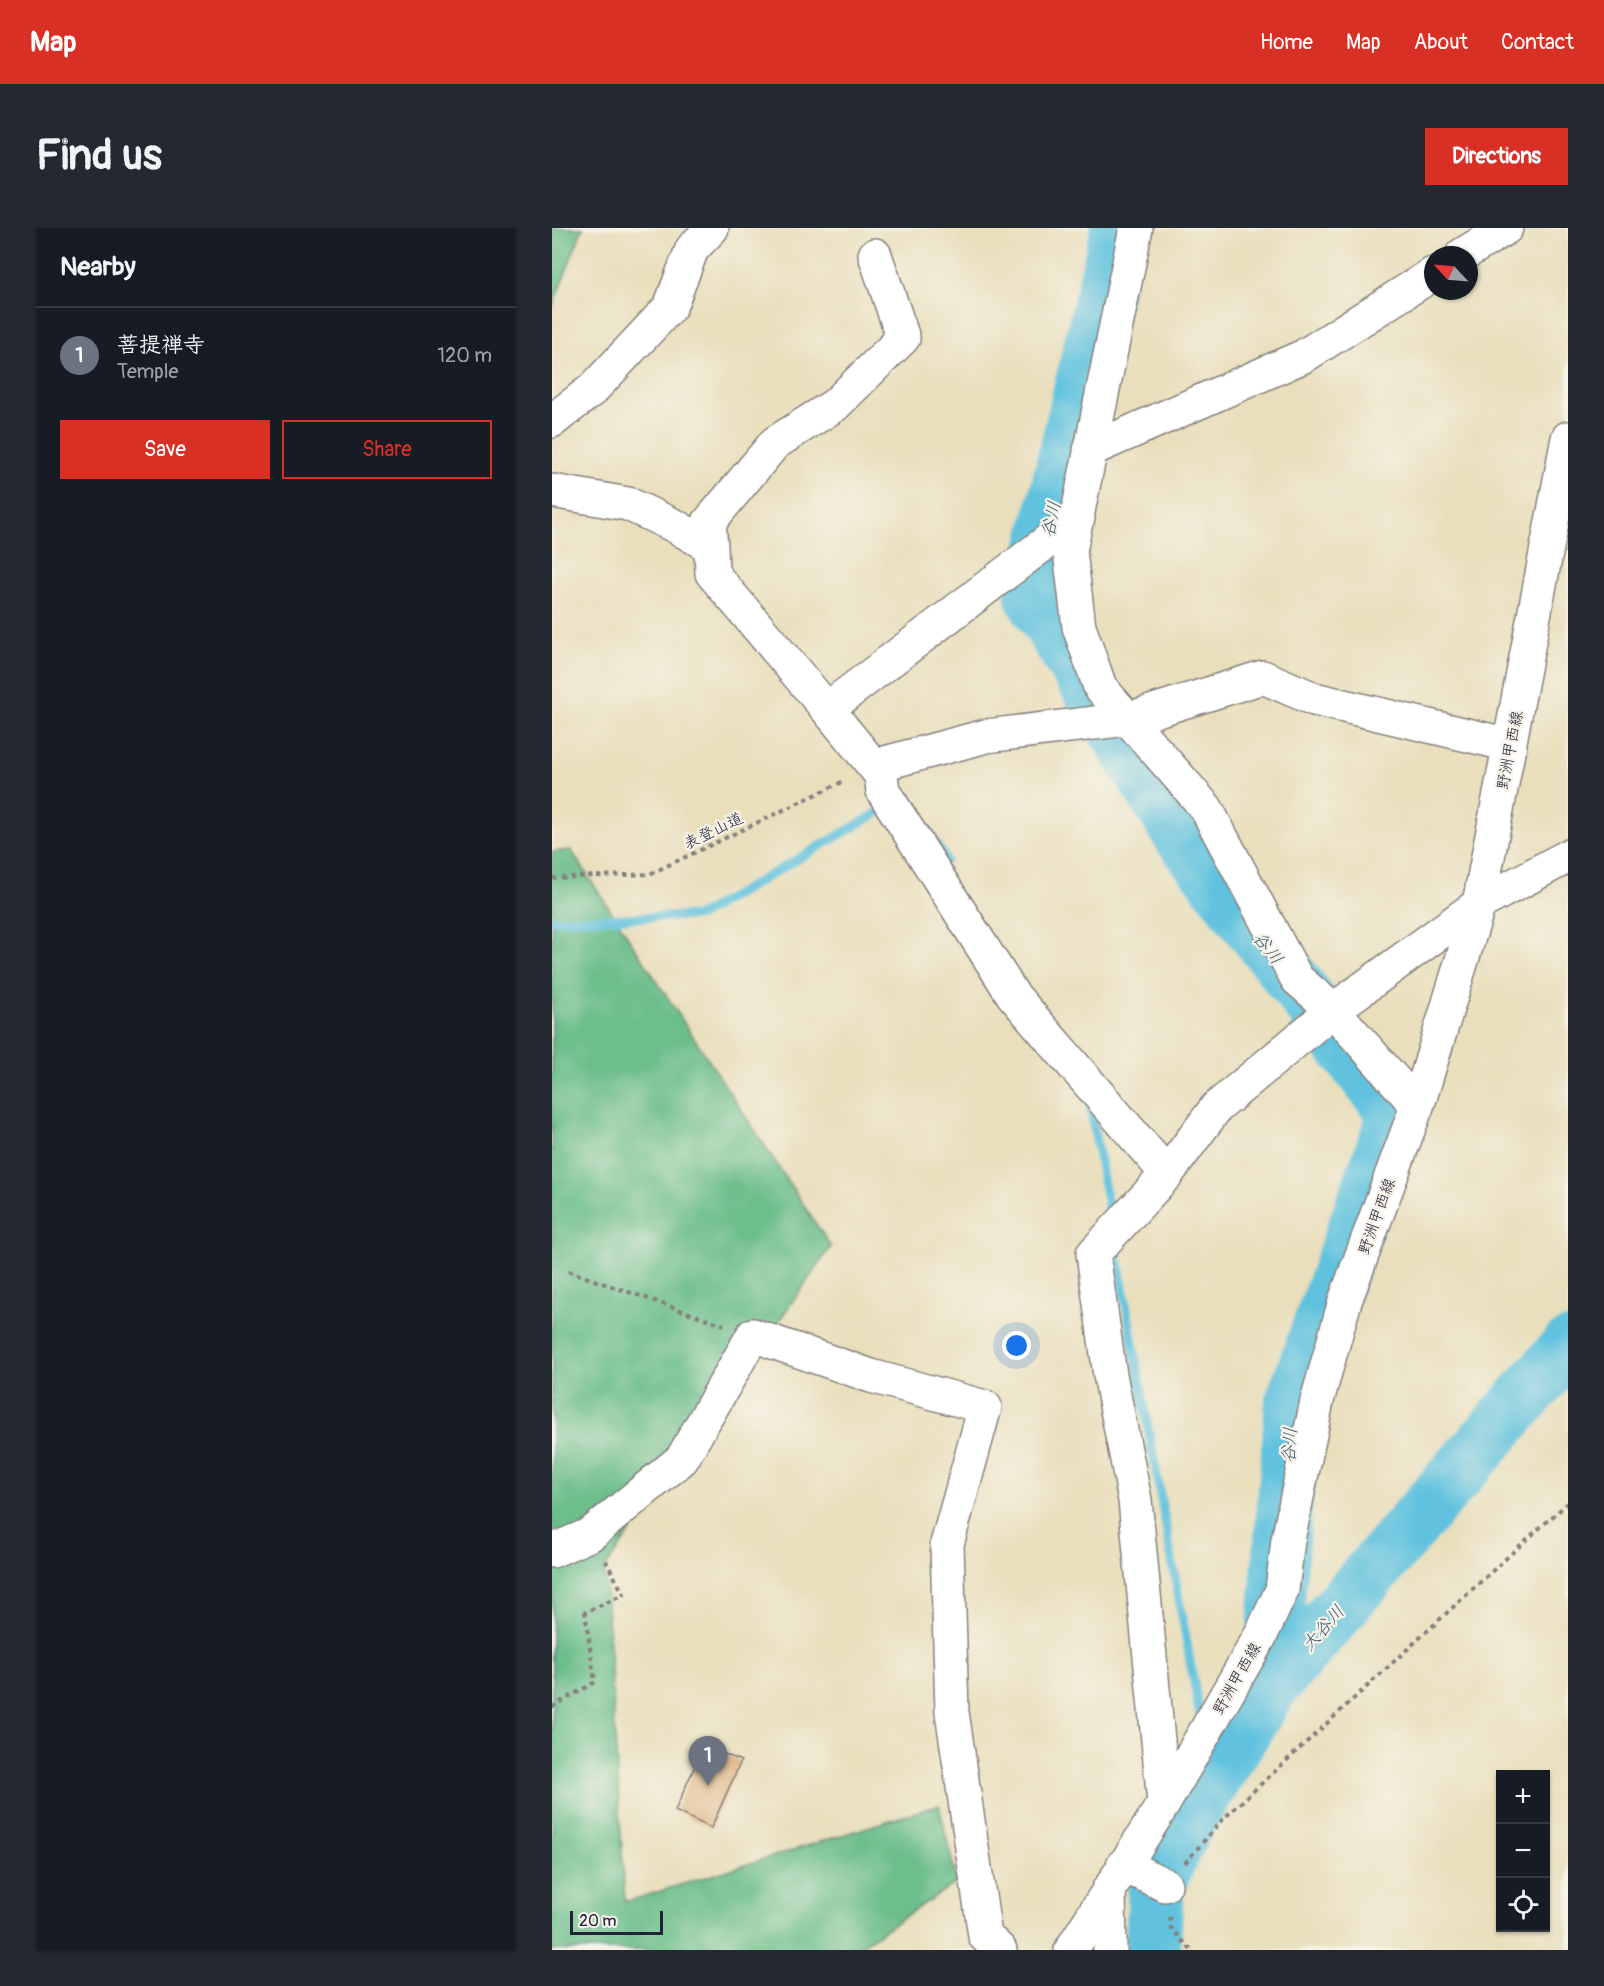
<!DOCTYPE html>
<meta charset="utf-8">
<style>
:root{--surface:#171b24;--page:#242831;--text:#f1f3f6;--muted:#9ea1a6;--line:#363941;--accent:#d93025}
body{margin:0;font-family:Pangolin,"Klee One",sans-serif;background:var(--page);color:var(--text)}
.controls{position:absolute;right:18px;bottom:18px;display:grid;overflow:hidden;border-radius:0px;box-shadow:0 2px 4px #0004}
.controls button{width:54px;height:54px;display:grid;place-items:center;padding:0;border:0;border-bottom:2px solid var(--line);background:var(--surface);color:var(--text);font:30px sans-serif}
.compass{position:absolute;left:872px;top:18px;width:54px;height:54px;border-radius:50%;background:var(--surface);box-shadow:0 2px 4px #0004;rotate:296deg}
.scale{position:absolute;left:18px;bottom:15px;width:93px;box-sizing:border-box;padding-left:6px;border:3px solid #22223b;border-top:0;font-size:16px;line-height:21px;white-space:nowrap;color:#22223b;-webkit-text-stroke:4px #f7f3e8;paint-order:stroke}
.you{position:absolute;left:465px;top:1118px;width:21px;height:21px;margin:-15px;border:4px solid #fff;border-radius:50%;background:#1a73e8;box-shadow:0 0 0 9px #1a73e833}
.badge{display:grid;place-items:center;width:39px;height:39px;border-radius:50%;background:var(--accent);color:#fff;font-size:20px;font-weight:700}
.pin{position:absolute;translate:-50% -50px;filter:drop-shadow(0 2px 3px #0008)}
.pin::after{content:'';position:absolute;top:32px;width:21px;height:18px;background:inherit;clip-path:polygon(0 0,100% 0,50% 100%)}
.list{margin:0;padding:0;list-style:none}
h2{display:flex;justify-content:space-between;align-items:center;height:78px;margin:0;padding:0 24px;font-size:26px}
h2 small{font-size:20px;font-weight:400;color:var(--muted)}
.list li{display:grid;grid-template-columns:39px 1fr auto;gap:18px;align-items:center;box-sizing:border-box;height:96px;padding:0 24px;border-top:2px solid var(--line)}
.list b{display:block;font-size:22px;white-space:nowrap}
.list p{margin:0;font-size:20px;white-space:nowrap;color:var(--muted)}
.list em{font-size:20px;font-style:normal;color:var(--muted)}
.actions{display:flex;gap:12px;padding:18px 24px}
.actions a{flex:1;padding:14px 0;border:2px solid var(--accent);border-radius:0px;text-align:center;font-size:21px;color:var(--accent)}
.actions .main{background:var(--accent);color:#fff}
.icon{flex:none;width:33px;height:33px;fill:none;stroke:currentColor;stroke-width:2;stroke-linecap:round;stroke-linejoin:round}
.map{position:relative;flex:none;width:1016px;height:1722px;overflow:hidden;border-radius:0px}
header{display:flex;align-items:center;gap:36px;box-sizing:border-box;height:84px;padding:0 30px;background:var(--accent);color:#fff}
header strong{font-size:28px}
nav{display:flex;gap:33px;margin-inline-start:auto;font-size:21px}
.intro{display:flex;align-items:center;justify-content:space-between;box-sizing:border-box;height:144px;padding:0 36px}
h1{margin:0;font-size:42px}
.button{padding:15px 27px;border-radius:0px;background:var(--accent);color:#fff;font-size:21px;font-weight:700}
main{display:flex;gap:36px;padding:0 36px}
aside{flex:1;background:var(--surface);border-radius:0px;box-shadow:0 2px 4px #0004}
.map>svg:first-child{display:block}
.forest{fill:#6cbe8b;stroke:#477063;stroke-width:1.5}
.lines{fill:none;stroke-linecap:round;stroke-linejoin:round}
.stream{stroke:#60c2de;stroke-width:9}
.river{stroke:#60c2de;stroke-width:56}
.building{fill:#dcab73}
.minor-casing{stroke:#86807c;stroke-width:36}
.primary-casing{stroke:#86807c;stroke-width:36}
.path{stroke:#86807c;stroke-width:4;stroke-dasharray:4.5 4.5;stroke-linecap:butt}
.minor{stroke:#fff;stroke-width:33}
.primary{stroke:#fff;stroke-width:33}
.labels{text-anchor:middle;stroke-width:4.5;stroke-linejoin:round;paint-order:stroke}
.street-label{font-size:16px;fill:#22223b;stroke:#f7f3e8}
.water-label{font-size:18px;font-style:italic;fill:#385a74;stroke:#f7f3e8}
</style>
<header>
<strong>Map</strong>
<nav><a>Home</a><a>Map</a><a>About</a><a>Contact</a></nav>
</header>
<div class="intro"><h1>Find us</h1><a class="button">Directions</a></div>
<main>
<aside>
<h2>Nearby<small></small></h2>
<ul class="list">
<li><span class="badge" style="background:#6b7280">1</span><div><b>菩提禅寺</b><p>Temple</p></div><em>120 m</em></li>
</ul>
<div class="actions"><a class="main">Save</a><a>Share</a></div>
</aside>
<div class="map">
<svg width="1016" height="1722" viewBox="0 0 1016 1722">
<rect width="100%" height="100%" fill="#f7f3e8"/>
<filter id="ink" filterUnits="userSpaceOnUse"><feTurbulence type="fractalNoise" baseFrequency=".0167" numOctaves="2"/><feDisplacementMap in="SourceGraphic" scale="12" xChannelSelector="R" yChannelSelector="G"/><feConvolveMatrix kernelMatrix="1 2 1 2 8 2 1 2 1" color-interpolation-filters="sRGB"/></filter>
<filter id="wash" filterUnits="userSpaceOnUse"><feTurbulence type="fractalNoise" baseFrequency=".008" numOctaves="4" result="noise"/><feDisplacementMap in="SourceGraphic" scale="24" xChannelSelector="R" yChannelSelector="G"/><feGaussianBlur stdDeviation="1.35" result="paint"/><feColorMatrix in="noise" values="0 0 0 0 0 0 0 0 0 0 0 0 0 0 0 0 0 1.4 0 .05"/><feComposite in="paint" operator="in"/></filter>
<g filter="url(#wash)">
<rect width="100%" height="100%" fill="#e9dfbc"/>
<path class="forest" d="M0 0H31L0 79Z
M19 622 279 1019 53 1340 73 1674 387 1577 405 1654 302 1722H0V624Z"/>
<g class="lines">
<path class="stream" d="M0 692 147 688 355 568 394 632
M537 873 559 995
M563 1015 649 1494
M654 1523 659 1552"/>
<path class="river" d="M567 0 481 369 630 609 844 886 741 1174 718 1460
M601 1722 604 1658 633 1597 718 1460 1016 1119"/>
</g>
<g id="blocks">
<path class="building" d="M152 1517 189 1533 159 1600 123 1583Z"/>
</g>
</g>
<g filter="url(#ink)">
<use href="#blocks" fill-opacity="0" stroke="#86807c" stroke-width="1.5"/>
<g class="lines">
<g class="minor-casing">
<path id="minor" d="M584 0 518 323 527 399 548 459 654 580 745 751 781 782 865 878
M910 27 954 0
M0 193 41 161 118 79 140 21 160 0
M538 222 752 128 881 46
M0 263 76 276 123 298 159 319 157 294 223 215 283 177 351 110 323 27
M159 319 160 345 275 481 526 290
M275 481 329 547 331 563 461 767 615 946
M322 538 434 508 576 491 711 449 762 471 958 517
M0 1323 39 1306 130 1231 201 1107 319 1148 433 1179 395 1316 400 1484 433 1708 448 1722
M612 1575 583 1272 558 1147 541 1026 615 946 664 880 781 782 927 676 1016 628
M571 1637 613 1657
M557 1661 558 1722"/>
</g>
<g class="primary-casing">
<path id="primary" d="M519 1722 612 1575 709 1407 730 1362 736 1312 765 1173 793 1073 868 870 927 676 1016 210"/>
</g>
<path class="path" d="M0 650 98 646 292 553
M16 1043 172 1097
M0 1479 43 1454 33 1384 72 1367 54 1333
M633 1635 670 1592 974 1312 1016 1275
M618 1689 619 1700 639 1722"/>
<use href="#minor" class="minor"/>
<use href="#primary" class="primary"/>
</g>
</g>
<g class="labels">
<g class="street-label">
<text transform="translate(957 522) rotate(-79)" y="6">野洲甲西線</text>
<text transform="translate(161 602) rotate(-26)" y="6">表登山道</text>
<text transform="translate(824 988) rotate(-70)" y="6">野洲甲西線</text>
<text transform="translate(684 1450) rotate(-60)" y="6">野洲甲西線</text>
</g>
<g class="water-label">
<text transform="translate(499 291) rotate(-77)" y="6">谷川</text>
<text transform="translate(716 720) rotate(52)" y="6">谷川</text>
<text transform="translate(737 1217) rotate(-86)" y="6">谷川</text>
<text transform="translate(771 1400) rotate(-49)" y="6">大谷川</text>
</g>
</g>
</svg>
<div class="controls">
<button>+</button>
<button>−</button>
<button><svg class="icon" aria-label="locate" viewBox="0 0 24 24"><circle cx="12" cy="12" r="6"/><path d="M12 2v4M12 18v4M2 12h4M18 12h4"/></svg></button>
</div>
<svg class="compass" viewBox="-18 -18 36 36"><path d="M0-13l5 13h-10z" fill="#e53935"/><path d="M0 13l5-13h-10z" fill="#9ea1a6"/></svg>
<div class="scale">20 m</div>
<div class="you"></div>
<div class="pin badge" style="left:156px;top:1558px;background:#6b7280">1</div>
</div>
</main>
